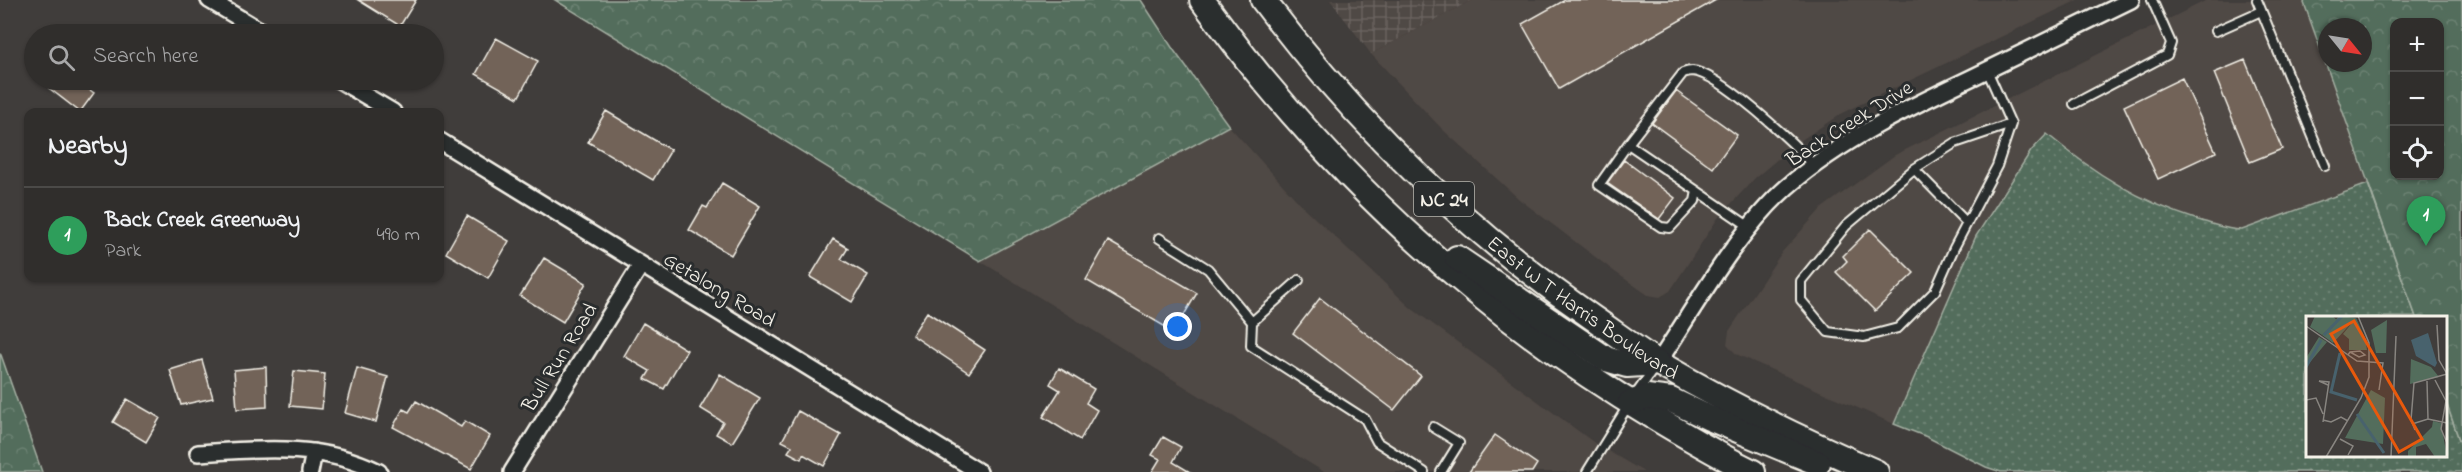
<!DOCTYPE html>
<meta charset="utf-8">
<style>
:root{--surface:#302e2c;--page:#3c3a38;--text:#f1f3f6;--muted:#a8a8a9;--line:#4b4a48;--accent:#1a73e8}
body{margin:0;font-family:"Indie Flower",sans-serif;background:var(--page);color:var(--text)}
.controls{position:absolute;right:18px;top:18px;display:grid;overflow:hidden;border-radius:12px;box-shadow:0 2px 4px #0004}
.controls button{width:54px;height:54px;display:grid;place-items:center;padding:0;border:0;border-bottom:2px solid var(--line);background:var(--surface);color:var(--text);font:30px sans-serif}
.compass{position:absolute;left:2318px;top:18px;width:54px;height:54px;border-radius:50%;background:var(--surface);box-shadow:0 2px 4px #0004;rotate:120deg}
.you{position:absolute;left:1178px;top:327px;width:21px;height:21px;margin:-15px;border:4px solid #fff;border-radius:50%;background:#1a73e8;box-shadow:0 0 0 9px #1a73e833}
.badge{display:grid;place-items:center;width:39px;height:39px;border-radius:50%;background:var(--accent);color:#fff;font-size:20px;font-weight:700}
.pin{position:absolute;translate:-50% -50px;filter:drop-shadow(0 2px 3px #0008)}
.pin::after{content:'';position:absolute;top:32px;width:21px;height:18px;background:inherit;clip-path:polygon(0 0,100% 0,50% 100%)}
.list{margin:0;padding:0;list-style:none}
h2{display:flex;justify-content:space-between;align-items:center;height:78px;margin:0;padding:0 24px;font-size:26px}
h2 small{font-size:20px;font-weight:400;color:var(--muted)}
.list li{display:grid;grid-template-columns:39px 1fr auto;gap:18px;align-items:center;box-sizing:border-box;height:96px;padding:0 24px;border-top:2px solid var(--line)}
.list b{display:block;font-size:22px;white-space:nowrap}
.list p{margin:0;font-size:20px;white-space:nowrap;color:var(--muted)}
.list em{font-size:20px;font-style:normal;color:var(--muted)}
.icon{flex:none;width:33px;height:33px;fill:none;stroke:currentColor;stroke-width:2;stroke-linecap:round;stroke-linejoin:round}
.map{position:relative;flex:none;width:2462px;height:472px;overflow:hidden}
.search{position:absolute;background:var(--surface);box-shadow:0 2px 4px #0004;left:24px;top:24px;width:420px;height:66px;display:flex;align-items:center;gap:15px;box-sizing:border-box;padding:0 21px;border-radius:33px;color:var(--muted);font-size:22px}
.panel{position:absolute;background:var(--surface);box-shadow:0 2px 4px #0004;left:24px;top:108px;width:420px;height:174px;border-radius:12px}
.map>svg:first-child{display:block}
.built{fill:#4f4844}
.industrial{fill:url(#industrial-grid)}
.grass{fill:url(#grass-dots);stroke:#a4afa2;stroke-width:1.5}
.forest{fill:url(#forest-crowns);stroke:#a4afa2;stroke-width:1.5;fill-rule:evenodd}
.building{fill:#726358;stroke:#f4f1e8;stroke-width:1.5}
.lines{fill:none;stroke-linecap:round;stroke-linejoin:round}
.lane-casing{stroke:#f4f1e8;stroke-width:12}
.street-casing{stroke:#f4f1e8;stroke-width:20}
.primary-casing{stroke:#f4f1e8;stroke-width:28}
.lane{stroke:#2a2d2e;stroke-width:8}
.street{stroke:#2a2d2e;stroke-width:15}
.primary{stroke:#2a2d2e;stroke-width:24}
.labels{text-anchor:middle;stroke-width:6;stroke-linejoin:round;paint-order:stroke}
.shield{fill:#2a2d2e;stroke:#b7b6b0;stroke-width:1.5}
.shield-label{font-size:20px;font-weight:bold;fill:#f4f1e8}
.street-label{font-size:21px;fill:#f4f1e8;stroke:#2a2d2e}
.inset-river{fill:none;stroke:#48626d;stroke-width:3}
.inset-road{fill:none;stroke:#888580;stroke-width:1.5}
.view{fill:#e8590c;fill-opacity:0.15;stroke:#e8590c;stroke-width:3}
.inset-edge{fill:none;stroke:#f4f1e8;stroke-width:3}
</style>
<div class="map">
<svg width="2462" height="472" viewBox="0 0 2462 472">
<defs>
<pattern id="industrial-grid" width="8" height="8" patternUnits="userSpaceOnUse" patternTransform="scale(1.5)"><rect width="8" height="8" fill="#4f4844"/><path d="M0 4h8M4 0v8" fill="none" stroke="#69635f"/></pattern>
<pattern id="grass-dots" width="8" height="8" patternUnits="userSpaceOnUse" patternTransform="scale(1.5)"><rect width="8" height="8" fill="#536d5c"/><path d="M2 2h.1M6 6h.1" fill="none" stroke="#6c8273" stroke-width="1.8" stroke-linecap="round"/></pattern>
<pattern id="forest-crowns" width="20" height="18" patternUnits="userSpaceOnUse" patternTransform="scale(1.5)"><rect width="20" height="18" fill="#536d5c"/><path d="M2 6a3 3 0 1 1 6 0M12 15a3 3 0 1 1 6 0" fill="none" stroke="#6c8273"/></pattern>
</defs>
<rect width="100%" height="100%" fill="#403d3b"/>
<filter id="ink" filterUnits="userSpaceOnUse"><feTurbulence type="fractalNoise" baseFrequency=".0167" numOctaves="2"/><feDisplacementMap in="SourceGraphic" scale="12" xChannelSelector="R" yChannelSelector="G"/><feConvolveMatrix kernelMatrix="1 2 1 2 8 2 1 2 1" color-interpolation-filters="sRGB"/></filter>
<g filter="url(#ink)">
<path class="built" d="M1472 0H2078L1842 113 1797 143 1755 178 1718 218 1670 291 1660 297 1648 295 1615 272 1519 199 1442 129 1371 54Z
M2207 0H2305L2304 3 2368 184 2242 230H2230L2165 209 2126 191 2082 164 2047 135 2031 151 1976 236 1894 424 1736 354 1727 344 1729 331 1782 252 1822 208 1895 155Z
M1229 126 1303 207 1411 308 1596 444 1644 472H1324L980 261Z"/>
<path class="industrial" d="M1330 0H1472L1371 54Z"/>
<path class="grass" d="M2047 134C2095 174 2139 201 2198 220 2213 224 2227 230 2242 230L2368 184 2416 317 2308 318V456H2446V402L2462 448V472H2001L1986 467 1927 437 1894 424 1976 236 2031 151Z"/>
<path class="forest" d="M555 0H1141L1173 49 1229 126 980 261Z
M2305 0H2462V448L2446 402V318L2416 317 2304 3ZM2440 22V176H2394V22ZM2327 27H2363V63H2327Z
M0 354 1 355 42 472H0Z"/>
<path class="building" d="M358 0H416L400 26Z
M1565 0H1716L1559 89 1522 24Z
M496 38 538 61 518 98 476 74Z
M2245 60 2282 149 2250 162 2214 73Z
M2182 78 2216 152 2158 179 2124 106Z
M55 80H92L87 88 94 93 80 112 49 88Z
M1676 91 1737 135 1713 168 1652 123Z
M606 111 671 150 653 180 588 142Z
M1624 160 1675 198 1659 219 1607 183Z
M722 183 760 206 731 255 689 230 703 206 707 208Z
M467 216 509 241 488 278 446 253Z
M1870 229 1914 273 1875 311 1836 272 1847 261 1843 256Z
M833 239 848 248 841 259 868 275 852 302 810 277Z
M1108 241 1197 293 1174 332 1086 280Z
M544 258 586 283 563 322 520 296Z
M1320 298 1421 376 1394 410 1293 333Z
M927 312 985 350 969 373 912 335Z
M643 323 687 350 664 389 645 379 650 371 624 356Z
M202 360 213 398 181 405 170 370Z
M266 367 267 407 237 409 234 370Z
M357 368 388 377 376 422 345 413Z
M1059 368 1094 389 1086 403 1097 410 1080 440 1043 417 1060 390 1050 384Z
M294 371 325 374 322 409 290 406Z
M720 374 760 398 732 443 716 434 723 422 700 408Z
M127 399 160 418 146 442 113 422Z
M416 401 461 427 465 421 490 436 471 469 393 427 403 409 409 412Z
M798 411 841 435 824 466 803 454 801 459 788 452 792 446 782 441Z
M1495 435 1537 464 1532 472H1469Z
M1163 437 1181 447 1173 462 1190 472H1152L1160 459 1152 455Z"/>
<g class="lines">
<g class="lane-casing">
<path id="lane" d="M2257 0 2325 166
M2216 31 2261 11
M1987 70 2011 124 1997 166 1954 248 1935 291 1898 328 1864 337 1828 332 1801 300V281L1846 226 1914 169 1955 143 2011 124
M2074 104 2167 55 2171 43 2152 0
M1628 144 1683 73C1686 72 1689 71 1692 71 1718 72 1797 145 1814 166
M1914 169 1967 223
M1697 191 1695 201 1670 228 1661 227 1599 185 1628 144 1750 227
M1159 238 1208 269 1252 322 1251 346 1365 419 1377 442 1424 472
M1252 322 1299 280
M1636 394 1655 367
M1433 427 1459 443 1441 472
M1587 472 1629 404"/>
</g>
<g class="street-casing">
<path id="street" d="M209 0 266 34
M339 80 393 112
M440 141 979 472
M1658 363C1695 307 1737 231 1787 187 1841 140 1908 108 1971 78 2025 52 2078 26 2131 0
M198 453C262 449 321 443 379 472
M310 472 314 452
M512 472 641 265"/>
</g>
<g class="primary-casing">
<g id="primary">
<path d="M1202 0C1223 28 1244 57 1266 83 1376 215 1506 329 1654 417 1686 436 1719 456 1753 472"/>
<path id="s1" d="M1263 0C1355 122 1467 231 1593 318 1615 333 1637 350 1660 364 1730 405 1802 440 1876 472"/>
<path d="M1457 258 1606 359 1627 365 1658 363"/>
<path d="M1630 403 1647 397 1671 400 1709 418 1818 463"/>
</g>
</g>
<use href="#lane" class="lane"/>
<use href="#street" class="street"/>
<use href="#primary" class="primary"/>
</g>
</g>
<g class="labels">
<rect class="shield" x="1414" y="182" width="60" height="34" rx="4.5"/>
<g class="shield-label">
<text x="1444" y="206">NC 24</text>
</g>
<g class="street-label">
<text transform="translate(1849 123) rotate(-32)" y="7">Back Creek Drive</text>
<text transform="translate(720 289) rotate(31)" y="7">Getalong Road</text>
<text dy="7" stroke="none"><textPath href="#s1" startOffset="446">East W T Harris Boulevard</textPath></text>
<text transform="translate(559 357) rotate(-58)" y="7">Bull Run Road</text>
</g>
</g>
<g transform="translate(2306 316)">
<rect width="141" height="141" fill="#403d3b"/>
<path d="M9 0H26L31 4 16 19 4 11ZM50 2 59 22 61 34H43V23L37 18Z" fill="#536d5c"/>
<path d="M33 0 50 2 27 27 16 19ZM81 4 80 37H70L65 14ZM13 21 21 26 0 51V42ZM65 74 79 82 77 128 39 122ZM127 105 135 107 141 141H129L120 128 110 131V141H102V135L126 111Z" fill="#536d5c"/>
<path d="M105 43 125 51 133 61 104 68Z" fill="#536d5c"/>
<path d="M122 17 131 47 129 51 110 40 105 24Z" fill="#48626d"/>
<path class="inset-river" d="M18 19 36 0M34 37 25 76 51 84M0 51 15 24M51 98 78 137"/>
<path class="inset-road" d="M131 9 133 44 141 58M0 10 51 45 77 47 73 74M42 39 44 36 54 35 59 39 53 41 44 36M129 64 140 85 135 113 141 127M121 65 122 103M0 98V84L10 82 17 98M17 104 25 106 35 101 42 105M17 106 23 66 13 65 22 69M106 108 122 103 141 107M109 114 105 104 108 67 141 58M34 123 47 130 42 139M20 141 55 82 63 61V27L52 0M85 141 90 20"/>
<path class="view" d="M48 5 116 123 93 136 25 18Z"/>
<rect width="141" height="141" class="inset-edge"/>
</g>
</svg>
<div class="controls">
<button>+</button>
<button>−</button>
<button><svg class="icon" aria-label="locate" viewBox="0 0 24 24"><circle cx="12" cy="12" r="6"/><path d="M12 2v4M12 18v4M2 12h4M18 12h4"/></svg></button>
</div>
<svg class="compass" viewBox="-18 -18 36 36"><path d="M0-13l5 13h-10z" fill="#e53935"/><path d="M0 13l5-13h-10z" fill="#a8a8a9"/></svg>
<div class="you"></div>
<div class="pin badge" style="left:2426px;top:246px;background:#2e9e5b">1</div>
<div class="search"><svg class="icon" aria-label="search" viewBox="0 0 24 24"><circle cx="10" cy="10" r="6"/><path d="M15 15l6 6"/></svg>Search here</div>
<section class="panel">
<h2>Nearby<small></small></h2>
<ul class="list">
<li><span class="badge" style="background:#2e9e5b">1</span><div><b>Back Creek Greenway</b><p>Park</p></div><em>490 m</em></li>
</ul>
</section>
</div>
